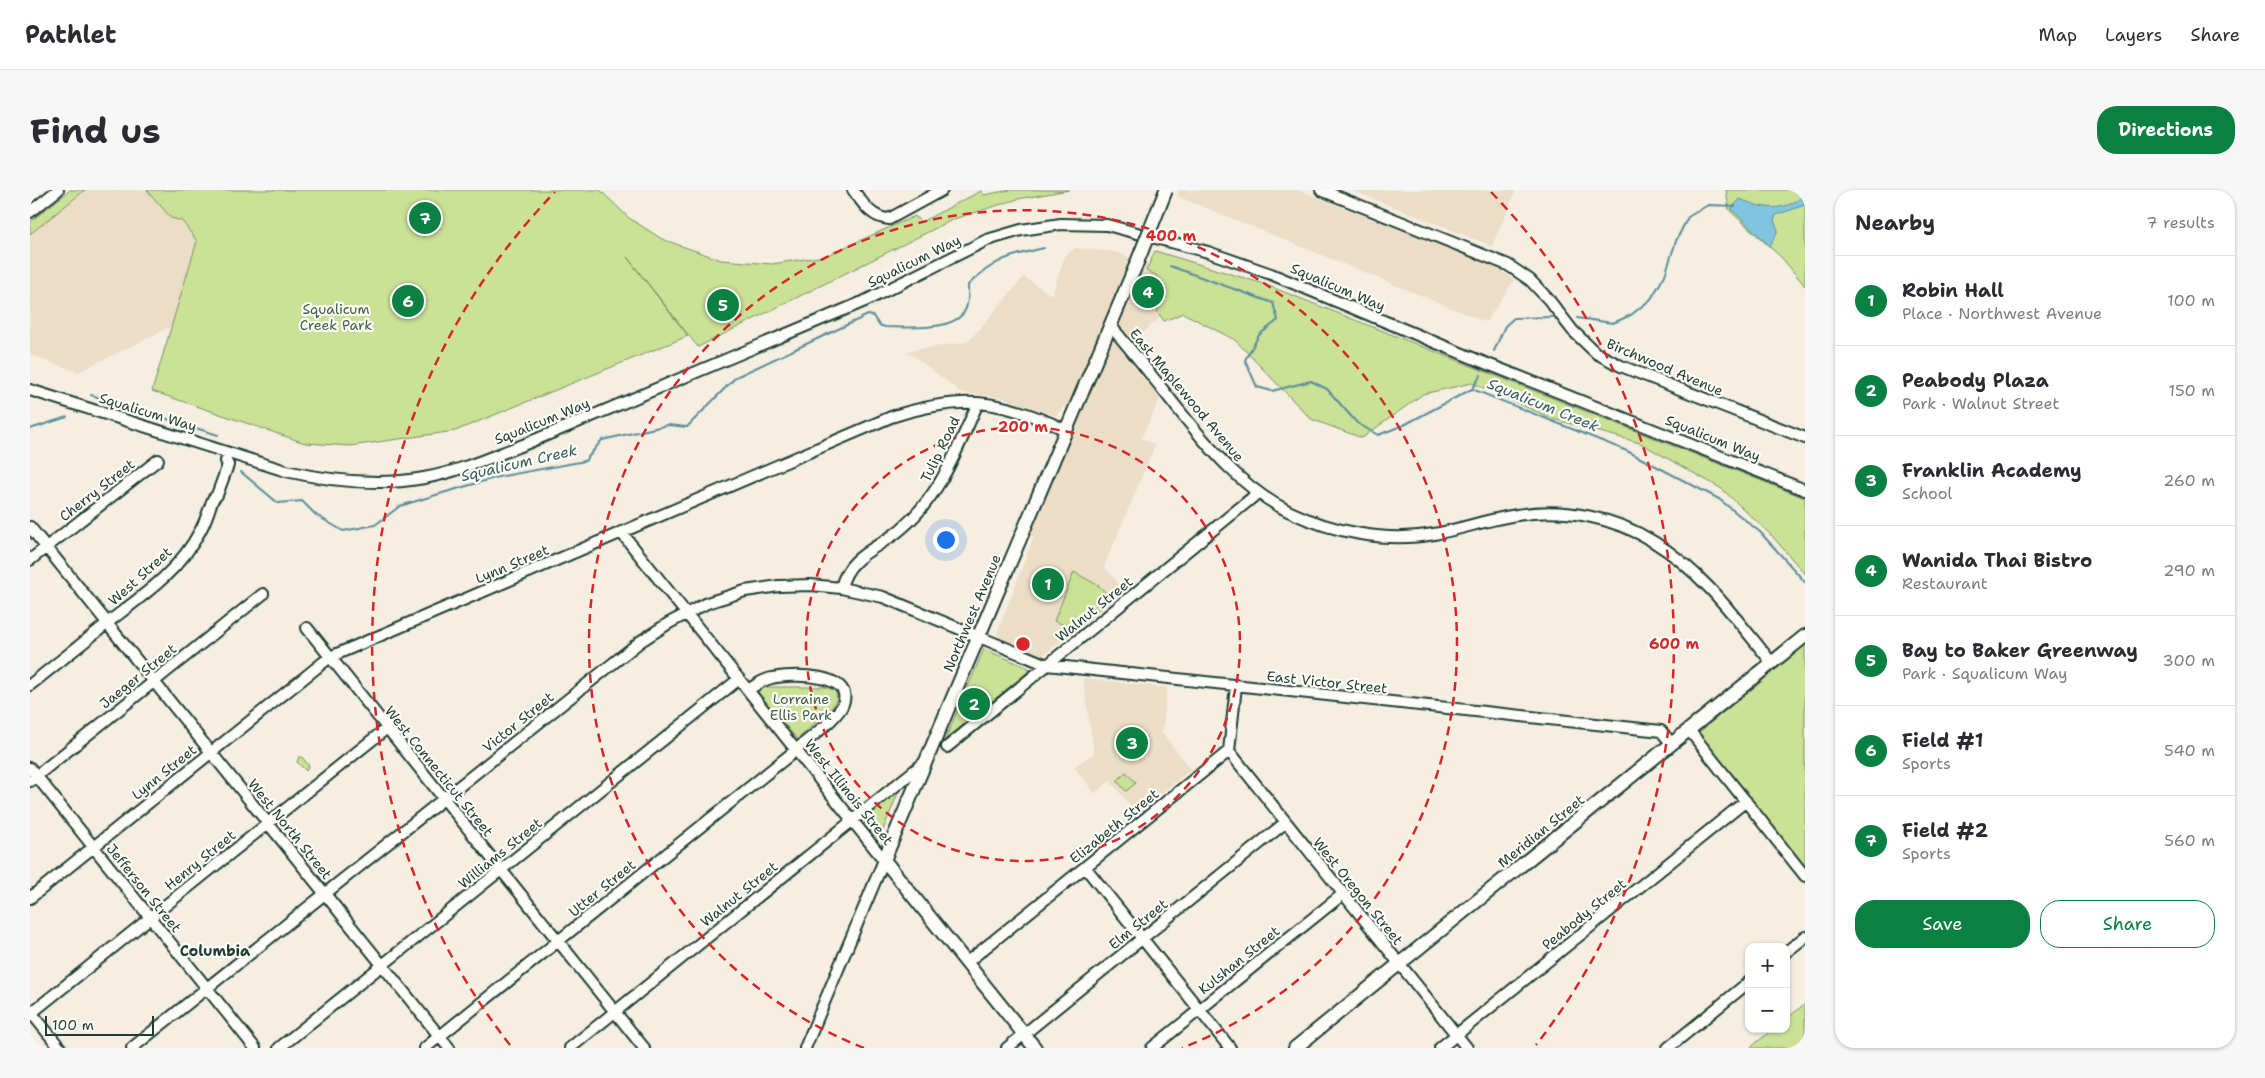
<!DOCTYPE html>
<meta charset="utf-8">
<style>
:root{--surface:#fff;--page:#f7f7f7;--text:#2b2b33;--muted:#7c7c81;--line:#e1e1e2;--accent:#0b8043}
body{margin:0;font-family:"Shantell Sans",sans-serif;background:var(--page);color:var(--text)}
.controls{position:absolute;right:15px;bottom:15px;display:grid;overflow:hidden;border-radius:10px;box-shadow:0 1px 4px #0004}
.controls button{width:45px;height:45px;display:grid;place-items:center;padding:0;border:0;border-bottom:1px solid var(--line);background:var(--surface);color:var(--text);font:25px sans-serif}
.scale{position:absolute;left:15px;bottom:12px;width:109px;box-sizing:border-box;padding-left:5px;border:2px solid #1f3d34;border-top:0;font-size:14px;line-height:18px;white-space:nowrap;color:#1f3d34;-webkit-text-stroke:4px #fdfcf7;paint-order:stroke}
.you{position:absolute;left:915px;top:349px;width:18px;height:18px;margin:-12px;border:4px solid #fff;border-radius:50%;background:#1a73e8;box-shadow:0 0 0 8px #1a73e833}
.badge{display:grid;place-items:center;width:32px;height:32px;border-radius:50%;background:var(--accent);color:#fff;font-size:16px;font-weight:700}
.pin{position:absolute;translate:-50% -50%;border:2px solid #fff;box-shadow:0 1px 5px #0006}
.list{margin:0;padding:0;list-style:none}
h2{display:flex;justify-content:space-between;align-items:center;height:65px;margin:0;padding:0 20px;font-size:21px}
h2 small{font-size:16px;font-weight:400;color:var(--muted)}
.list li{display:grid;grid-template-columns:32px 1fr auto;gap:15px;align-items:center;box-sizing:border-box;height:90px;padding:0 20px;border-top:1px solid var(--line)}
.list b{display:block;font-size:19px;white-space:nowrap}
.list p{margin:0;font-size:16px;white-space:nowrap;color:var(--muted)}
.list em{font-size:16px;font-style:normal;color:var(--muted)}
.actions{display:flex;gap:10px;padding:15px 20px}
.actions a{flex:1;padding:11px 0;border:1px solid var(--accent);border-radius:20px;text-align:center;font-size:18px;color:var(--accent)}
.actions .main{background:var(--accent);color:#fff}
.map{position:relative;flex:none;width:1775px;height:858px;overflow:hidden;border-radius:20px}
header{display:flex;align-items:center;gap:30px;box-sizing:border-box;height:70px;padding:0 25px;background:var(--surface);border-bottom:1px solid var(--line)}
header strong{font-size:24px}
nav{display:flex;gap:28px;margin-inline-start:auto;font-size:18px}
.intro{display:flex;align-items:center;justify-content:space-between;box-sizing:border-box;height:120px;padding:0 30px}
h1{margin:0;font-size:35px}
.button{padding:12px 22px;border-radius:20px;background:var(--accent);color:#fff;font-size:18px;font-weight:700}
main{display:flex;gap:30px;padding:0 30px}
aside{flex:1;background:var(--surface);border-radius:20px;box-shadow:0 1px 4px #0004}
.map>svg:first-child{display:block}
.built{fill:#ebddc6}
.green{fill:#cae196;stroke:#748f65}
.water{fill:#81c4e1;stroke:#5a8e9c}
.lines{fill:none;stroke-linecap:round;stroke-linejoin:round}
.stream{stroke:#5a8e9c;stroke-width:2}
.minor-casing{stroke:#1f3d34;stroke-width:14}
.major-casing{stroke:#1f3d34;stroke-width:16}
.minor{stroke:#fdfcf7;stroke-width:10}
.major{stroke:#fdfcf7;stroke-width:12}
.major-bridge-casing{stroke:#1f3d34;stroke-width:16;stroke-linecap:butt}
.major-bridge{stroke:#fdfcf7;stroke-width:12}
.ring{fill:none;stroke:#d62828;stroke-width:2.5;stroke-dasharray:9 6}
.labels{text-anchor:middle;stroke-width:4.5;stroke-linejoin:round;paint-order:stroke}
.street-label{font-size:14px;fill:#1f3d34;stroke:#fdfcf7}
.park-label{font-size:14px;fill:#415e48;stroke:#fdfcf7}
.water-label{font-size:15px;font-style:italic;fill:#385f5f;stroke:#fdfcf7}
.neighbourhood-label{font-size:15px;font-weight:bold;fill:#1f3d34;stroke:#fdfcf7}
.centre{fill:#d62828;stroke:#fdfcf7;stroke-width:2.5}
.ring-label{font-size:15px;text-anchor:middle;font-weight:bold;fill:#d62828;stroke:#fdfcf7;stroke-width:4.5;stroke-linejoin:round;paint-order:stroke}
</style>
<header>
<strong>Pathlet</strong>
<nav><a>Map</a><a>Layers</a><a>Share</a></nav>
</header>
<div class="intro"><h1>Find us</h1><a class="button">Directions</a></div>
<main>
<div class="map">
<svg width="1775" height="858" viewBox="0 0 1775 858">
<rect width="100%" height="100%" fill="#f5eee1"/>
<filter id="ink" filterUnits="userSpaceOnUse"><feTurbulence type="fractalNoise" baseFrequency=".02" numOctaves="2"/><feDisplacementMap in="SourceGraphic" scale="10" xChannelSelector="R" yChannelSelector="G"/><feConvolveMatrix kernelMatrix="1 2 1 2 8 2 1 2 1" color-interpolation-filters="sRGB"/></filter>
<g filter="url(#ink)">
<path class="built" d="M55 0H117L141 27 152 31 167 51 142 136 48 182 0 165V44Z
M1149 0H1268L1467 77 1484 90 1456 132 1147 6Z
M1321 0H1486L1462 56Z
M1045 58 1085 62 1117 73 1136 107 1127 121 1131 127 1092 161 1130 209 1111 248 1125 255 1074 377 1094 400 1012 466 972 451 967 443 1004 347 999 344 1051 223 1034 216 1026 226 971 207 932 203 877 161 938 152 994 87 1022 105 1035 66Z
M1053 488 1137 498 1132 543 1161 579 1107 623 1080 591 1065 603 1044 577 1064 563Z"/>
<path class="green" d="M40 0H55L0 44V32Z
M117 0H570L599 28 632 49 691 70 742 74 795 66 885 26 891 32 951 1 954 5 980 0H1039L988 9 924 29 668 157 597 67 658 146 425 241 320 256 275 253 122 201 167 51 152 31 141 28Z
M1696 0H1775V96L1752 68 1699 20Z
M1125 61 1234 94 1775 308V384L1743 347 1692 299 1610 253 1523 229 1442 193 1393 204 1332 248 1281 229 1205 150 1153 123 1134 131 1127 121 1136 106 1126 85 1116 81Z
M1044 382 1069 396 1082 408 1060 426 1051 427 1044 439 1024 431Z
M1775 455V679L1668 543Z
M954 459 1001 479 915 550Z
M724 497H794L805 500 807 508 801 519 767 549Z
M269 567H272L279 576 276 581 267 572Z
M1096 582 1106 593 1096 601 1087 591Z
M870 598 849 650 846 651 834 636 837 624Z
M1775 814V858H1720L1743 839H1756V829Z"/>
<path class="water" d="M1775 5V15L1746 25 1744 31 1748 40 1740 56 1701 19 1710 9C1734 19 1752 23 1775 5Z"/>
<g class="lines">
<path class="stream" d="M1140 76 1243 113 1248 130 1229 145 1215 170 1227 197 1242 201 1281 191 1297 199 1327 233 1348 245 1374 235 1442 199 1597 261 1689 309 1730 342 1775 392
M1547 128 1583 133 1601 125 1621 109 1635 85 1646 51 1658 27 1678 15 1705 16
M1464 161 1475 136 1484 128 1522 127
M1442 199 1451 185
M61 205 188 245
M0 239 37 227
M211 282 248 313 272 311 286 325 313 341 345 335 370 316 416 302 468 287 555 271 572 250 638 235 657 237 706 187 838 125 843 126 849 135 855 137C877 137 931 143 937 115 939 108 938 101 938 95 965 69 979 66 1014 58"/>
<g class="minor-casing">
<path id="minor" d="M823 0C833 13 841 28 859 29L912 0
M1291 0 1478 75 1500 90 1519 110 1543 141 1566 163 1591 176 1775 248
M0 22 28 0
M1080 135C1102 161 1123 187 1144 214 1177 255 1210 297 1258 321 1302 342 1356 353 1404 344 1432 339 1459 329 1487 325 1533 317 1584 327 1624 352 1673 382 1706 429 1742 473
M0 200 256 281C300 291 350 296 394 288 428 282 461 267 493 255L835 111 957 50 991 40 1031 34 1077 35 1178 62 1241 84 1445 169 1775 300
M0 337 75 430
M591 342 854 670 775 858
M0 370 128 270
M811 398C818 365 848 359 871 339 911 305 927 259 948 213
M81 430C114 405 151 379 170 341 176 331 179 319 183 309L187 305 198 275 196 271
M80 437 419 858
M277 438 614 858
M0 495 74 436
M1659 540 1775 686
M917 557 1228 303
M1199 561 1437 858
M0 578 225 858
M0 591 233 404
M1055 677 1200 858
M0 708 300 467 861 227C932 204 970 209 1036 240
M1756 762 1775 747
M936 773 1199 561 1206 496
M0 821 30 858
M0 824 357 538
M102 858 611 451 639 433 677 413 715 401 749 396 781 395 811 398 853 407 1017 475 1631 541 1642 554
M249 858 709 489
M395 858 766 560C778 549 808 528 813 514 825 482 759 484 742 488 732 490 726 495 718 500
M540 858 895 572
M977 858 1256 632
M1122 858 1313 704
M1410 858 1716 611
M1638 858 1719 792"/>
</g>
<g class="major-casing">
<path id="major" d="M1005 858 854 670 1106 75
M1265 858 1775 446"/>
</g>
<use href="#minor" class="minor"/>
<use href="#major" class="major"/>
<g class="major-bridge-casing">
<path id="major-bridge" d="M1106 75 1136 0"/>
</g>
<use href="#major-bridge" class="major-bridge"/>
</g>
</g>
<g class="ring">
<circle cx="993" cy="454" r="217"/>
<path d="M834 858A434 434 0 1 1 1152 858"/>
<path d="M480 855A651 651 0 0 1 525 2M1461 2A651 651 0 0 1 1506 855"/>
</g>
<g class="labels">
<g class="street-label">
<text transform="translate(884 71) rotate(-26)" y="5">Squalicum Way</text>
<text transform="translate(1308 97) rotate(23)" y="5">Squalicum Way</text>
<text transform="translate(1635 177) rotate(23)" y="5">Birchwood Avenue</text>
<text transform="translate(1157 205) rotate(50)" y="5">East Maplewood Avenue</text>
<text transform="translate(118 222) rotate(17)" y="5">Squalicum Way</text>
<text transform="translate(512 231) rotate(-22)" y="5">Squalicum Way</text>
<text transform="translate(1683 248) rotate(22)" y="5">Squalicum Way</text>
<text transform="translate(910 259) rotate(-64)" y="5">Tulip Road</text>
<text transform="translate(67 300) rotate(-38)" y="5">Cherry Street</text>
<text transform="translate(482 374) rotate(-23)" y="5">Lynn Street</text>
<text transform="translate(110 386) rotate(-42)" y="5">West Street</text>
<text transform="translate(1064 419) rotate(-39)" y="5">Walnut Street</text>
<text transform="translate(942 423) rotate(-67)" y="5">Northwest Avenue</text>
<text transform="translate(108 486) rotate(-39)" y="5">Jaeger Street</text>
<text transform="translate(1297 492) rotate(6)" y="5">East Victor Street</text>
<text transform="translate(488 532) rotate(-39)" y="5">Victor Street</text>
<text transform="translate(409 581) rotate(51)" y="5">West Connecticut Street</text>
<text transform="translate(134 582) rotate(-39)" y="5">Lynn Street</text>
<text transform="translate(819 602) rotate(51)" y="5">West Illinois Street</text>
<text transform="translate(1084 636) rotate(-39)" y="5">Elizabeth Street</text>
<text transform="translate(260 639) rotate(51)" y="5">West North Street</text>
<text transform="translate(1511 641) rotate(-39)" y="5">Meridian Street</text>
<text transform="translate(470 663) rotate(-39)" y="5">Williams Street</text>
<text transform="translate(170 670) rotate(-39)" y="5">Henry Street</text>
<text transform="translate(114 698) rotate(51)" y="5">Jefferson Street</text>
<text transform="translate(572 698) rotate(-39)" y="5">Utter Street</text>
<text transform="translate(1328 701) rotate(51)" y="5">West Oregon Street</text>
<text transform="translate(709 704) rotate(-39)" y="5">Walnut Street</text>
<text transform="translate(1554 724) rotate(-39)" y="5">Peabody Street</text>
<text transform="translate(1108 734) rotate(-39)" y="5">Elm Street</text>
<text transform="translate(1209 770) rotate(-39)" y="5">Kulshan Street</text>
</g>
<g class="park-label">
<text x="306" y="124">Squalicum<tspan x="306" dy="16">Creek Park</tspan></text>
<text x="771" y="514">Lorraine<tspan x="771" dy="16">Ellis Park</tspan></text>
</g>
<g class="water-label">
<text transform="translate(1513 215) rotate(22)" y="5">Squalicum Creek</text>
<text transform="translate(489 273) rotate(-13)" y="5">Squalicum Creek</text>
</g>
<g class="neighbourhood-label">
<text x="185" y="766">Columbia</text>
</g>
</g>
<circle cx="993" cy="454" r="8" class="centre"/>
<g class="ring-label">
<text x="1141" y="51">400 m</text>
<text x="993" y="242">200 m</text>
<text x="1644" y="459">600 m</text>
</g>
</svg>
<div class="controls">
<button>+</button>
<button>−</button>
</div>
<div class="scale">100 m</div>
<div class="you"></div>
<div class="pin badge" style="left:1018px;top:394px">1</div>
<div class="pin badge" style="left:944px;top:514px">2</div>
<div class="pin badge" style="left:1102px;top:553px">3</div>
<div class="pin badge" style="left:1118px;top:102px">4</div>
<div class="pin badge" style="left:693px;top:115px">5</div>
<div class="pin badge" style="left:378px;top:111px">6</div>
<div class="pin badge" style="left:395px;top:28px">7</div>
</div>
<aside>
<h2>Nearby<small>7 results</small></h2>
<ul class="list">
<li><span class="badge">1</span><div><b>Robin Hall</b><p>Place · Northwest Avenue</p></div><em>100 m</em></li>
<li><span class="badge">2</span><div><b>Peabody Plaza</b><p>Park · Walnut Street</p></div><em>150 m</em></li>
<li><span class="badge">3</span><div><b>Franklin Academy</b><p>School</p></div><em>260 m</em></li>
<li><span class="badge">4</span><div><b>Wanida Thai Bistro</b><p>Restaurant</p></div><em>290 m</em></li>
<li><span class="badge">5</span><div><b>Bay to Baker Greenway</b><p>Park · Squalicum Way</p></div><em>300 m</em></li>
<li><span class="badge">6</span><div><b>Field #1</b><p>Sports</p></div><em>540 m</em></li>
<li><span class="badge">7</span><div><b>Field #2</b><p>Sports</p></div><em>560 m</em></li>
</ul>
<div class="actions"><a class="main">Save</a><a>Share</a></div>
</aside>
</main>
